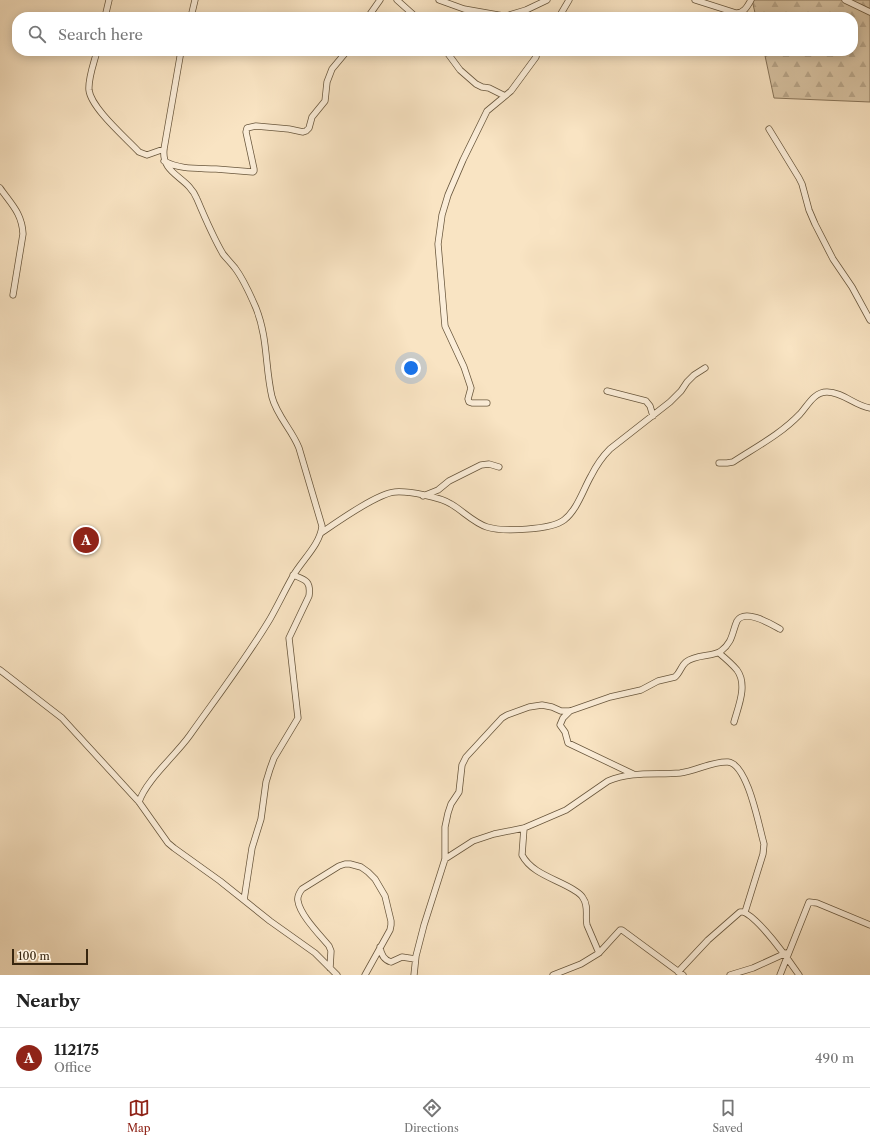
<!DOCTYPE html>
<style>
:root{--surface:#fff;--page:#f2f2f2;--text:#222;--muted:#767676;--line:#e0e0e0;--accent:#8f2418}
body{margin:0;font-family:"Libre Caslon Text",serif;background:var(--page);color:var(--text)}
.scale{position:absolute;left:12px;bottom:10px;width:76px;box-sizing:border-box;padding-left:4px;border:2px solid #38260f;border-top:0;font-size:11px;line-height:14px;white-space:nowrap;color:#38260f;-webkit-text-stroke:3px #fbedd8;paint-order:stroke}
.you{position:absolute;left:411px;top:368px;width:14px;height:14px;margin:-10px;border:3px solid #fff;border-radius:50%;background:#1a73e8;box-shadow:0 0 0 6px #1a73e833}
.badge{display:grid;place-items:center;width:26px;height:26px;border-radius:50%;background:var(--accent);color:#fff;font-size:13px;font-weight:700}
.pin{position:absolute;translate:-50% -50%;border:2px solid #fff;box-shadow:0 1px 4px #0006}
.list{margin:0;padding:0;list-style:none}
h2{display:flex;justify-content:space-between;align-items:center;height:52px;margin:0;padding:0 16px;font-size:17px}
h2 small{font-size:13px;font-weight:400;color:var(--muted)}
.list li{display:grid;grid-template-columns:26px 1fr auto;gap:12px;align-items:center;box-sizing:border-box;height:60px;padding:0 16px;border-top:1px solid var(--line)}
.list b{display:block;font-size:15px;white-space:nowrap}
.list p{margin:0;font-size:13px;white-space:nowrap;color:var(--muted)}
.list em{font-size:13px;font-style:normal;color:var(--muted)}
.icon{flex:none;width:22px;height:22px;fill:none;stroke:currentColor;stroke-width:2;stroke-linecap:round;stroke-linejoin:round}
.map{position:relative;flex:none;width:870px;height:975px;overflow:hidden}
.search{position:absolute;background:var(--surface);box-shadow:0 2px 10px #0003;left:12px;right:12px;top:12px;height:44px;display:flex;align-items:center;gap:10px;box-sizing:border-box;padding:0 14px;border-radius:16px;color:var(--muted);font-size:15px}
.sheet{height:112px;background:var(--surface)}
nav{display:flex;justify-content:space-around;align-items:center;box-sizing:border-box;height:56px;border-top:1px solid var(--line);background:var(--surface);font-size:11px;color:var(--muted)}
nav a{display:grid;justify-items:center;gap:2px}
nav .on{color:var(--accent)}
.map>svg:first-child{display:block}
.forest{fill:url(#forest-firs);stroke:#88755a}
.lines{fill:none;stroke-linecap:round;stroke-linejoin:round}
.minor-casing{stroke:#68563c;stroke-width:7}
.minor{stroke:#fbedd8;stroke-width:5.5}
</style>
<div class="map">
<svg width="870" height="975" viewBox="0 0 870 975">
<defs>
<pattern id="forest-firs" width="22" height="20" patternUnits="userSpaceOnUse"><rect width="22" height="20" fill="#d8c4a4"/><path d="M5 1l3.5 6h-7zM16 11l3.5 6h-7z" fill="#baa88c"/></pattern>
</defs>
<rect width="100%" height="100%" fill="#f9e4c3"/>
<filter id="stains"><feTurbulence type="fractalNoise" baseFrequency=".005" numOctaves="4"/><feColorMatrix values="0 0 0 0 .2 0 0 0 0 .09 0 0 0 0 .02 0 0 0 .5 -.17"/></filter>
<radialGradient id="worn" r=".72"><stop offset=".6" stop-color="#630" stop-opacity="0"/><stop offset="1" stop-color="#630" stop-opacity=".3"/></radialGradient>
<path class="forest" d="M752 0H870V102L774 98 764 51H853V17H756Z"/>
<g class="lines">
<g class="minor-casing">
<path id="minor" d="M397 0 416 17
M439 0 464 9 510 17
M695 0 736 13C744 13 747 7 751 0
M845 0 870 12
M506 16 526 10 547 0
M105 17 109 0
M191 17 195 0
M368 17 380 0
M559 17 569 0
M97 51C94 63 88 78 89 90 91 108 126 138 139 152L147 155 164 149
M446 51 460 70 476 84 482 87 489 88 505 96
M769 129 799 178 802 184 809 210 815 224 833 259 852 287 870 320
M164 161C181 170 198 168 216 169 228 170 240 171 253 172L254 171V169L246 132 247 128 256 126 289 129 303 132 306 131 309 128 312 117 325 101 327 82 332 69 347 51
M0 188C11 204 22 213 23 234L13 295
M607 391 646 401 650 406 653 416
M487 403H472L469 402 468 399 471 388 464 367 445 326 438 244 442 215 448 195 463 160 487 111 511 91 536 57 537 51
M719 463H727L733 462C756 447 781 434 800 414 808 405 814 392 827 392 843 392 855 406 870 408
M423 496 438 490 449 481 481 465 489 464 499 467
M321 533C337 522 378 493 395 492 409 491 440 497 451 504 463 511 474 523 487 527 503 532 551 530 564 520 577 510 583 490 591 476 596 466 602 457 610 449L670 402 681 391 687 382 694 375 705 368
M719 653C725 658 732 664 737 670 748 685 738 707 734 722
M0 670 62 718 139 802 168 843 174 848 220 881 270 921 315 953 337 975
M570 711 563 718 560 725 565 732 568 743 633 774
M139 802C146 780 176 755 190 735 217 697 246 659 270 619 278 605 285 590 293 576 302 560 320 545 322 526L299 448C292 430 277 416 272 397 265 367 268 338 256 308 250 294 244 280 235 268 231 263 227 259 223 254 213 237 205 218 197 199 188 176 161 175 164 149L181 51
M524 828 522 855C532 874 557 879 574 890 577 892 581 894 583 898 589 906 585 917 587 925L599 953
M445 859 473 841 494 834 524 828 566 810 608 781C631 771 656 775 680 773 697 771 712 761 728 762 748 764 759 827 764 844L763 854 745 912
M244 900 252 848 261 819 266 782 270 769 274 758 298 718 289 638 309 596C311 581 306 580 293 575
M380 947C381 955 384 960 391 962L402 957 415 959
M330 968 331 951 329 946C320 935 300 915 298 901 297 897 299 893 302 889L339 866 345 864H350L361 867 368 872 375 879 385 896 391 921V925L390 930 365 975
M678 972 708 940 740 912H743C758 917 789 960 799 975
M414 975 416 956 424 925 445 859V827L448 813 451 804 459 792 462 765 466 757 502 718 507 715 529 707 542 705 552 707 561 711H570L610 697 641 690 658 681 675 677C680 673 681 666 686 662 696 654 713 657 721 651 733 642 732 632 737 621 745 608 771 624 780 629
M553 975 581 964 599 953 620 930H622L683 975
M730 975 753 968 786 953
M780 975 809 902 817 903 870 925"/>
</g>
<use href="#minor" class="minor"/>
</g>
<rect width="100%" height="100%" filter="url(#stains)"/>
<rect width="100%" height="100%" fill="url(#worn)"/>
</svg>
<div class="scale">100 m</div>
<div class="you"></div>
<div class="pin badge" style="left:86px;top:540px">A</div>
<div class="search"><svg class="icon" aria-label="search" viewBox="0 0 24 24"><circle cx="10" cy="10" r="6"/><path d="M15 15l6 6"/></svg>Search here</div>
</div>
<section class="sheet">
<h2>Nearby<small></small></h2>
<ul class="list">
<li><span class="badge">A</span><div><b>112175</b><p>Office</p></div><em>490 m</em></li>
</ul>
</section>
<nav>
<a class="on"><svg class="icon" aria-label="map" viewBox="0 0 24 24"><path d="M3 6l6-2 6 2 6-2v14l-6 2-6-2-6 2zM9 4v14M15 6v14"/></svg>Map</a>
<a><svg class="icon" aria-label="directions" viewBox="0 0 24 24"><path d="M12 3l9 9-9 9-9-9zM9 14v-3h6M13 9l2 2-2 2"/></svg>Directions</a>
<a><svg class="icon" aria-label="saved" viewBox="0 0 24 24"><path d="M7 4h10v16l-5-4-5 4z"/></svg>Saved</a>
</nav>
